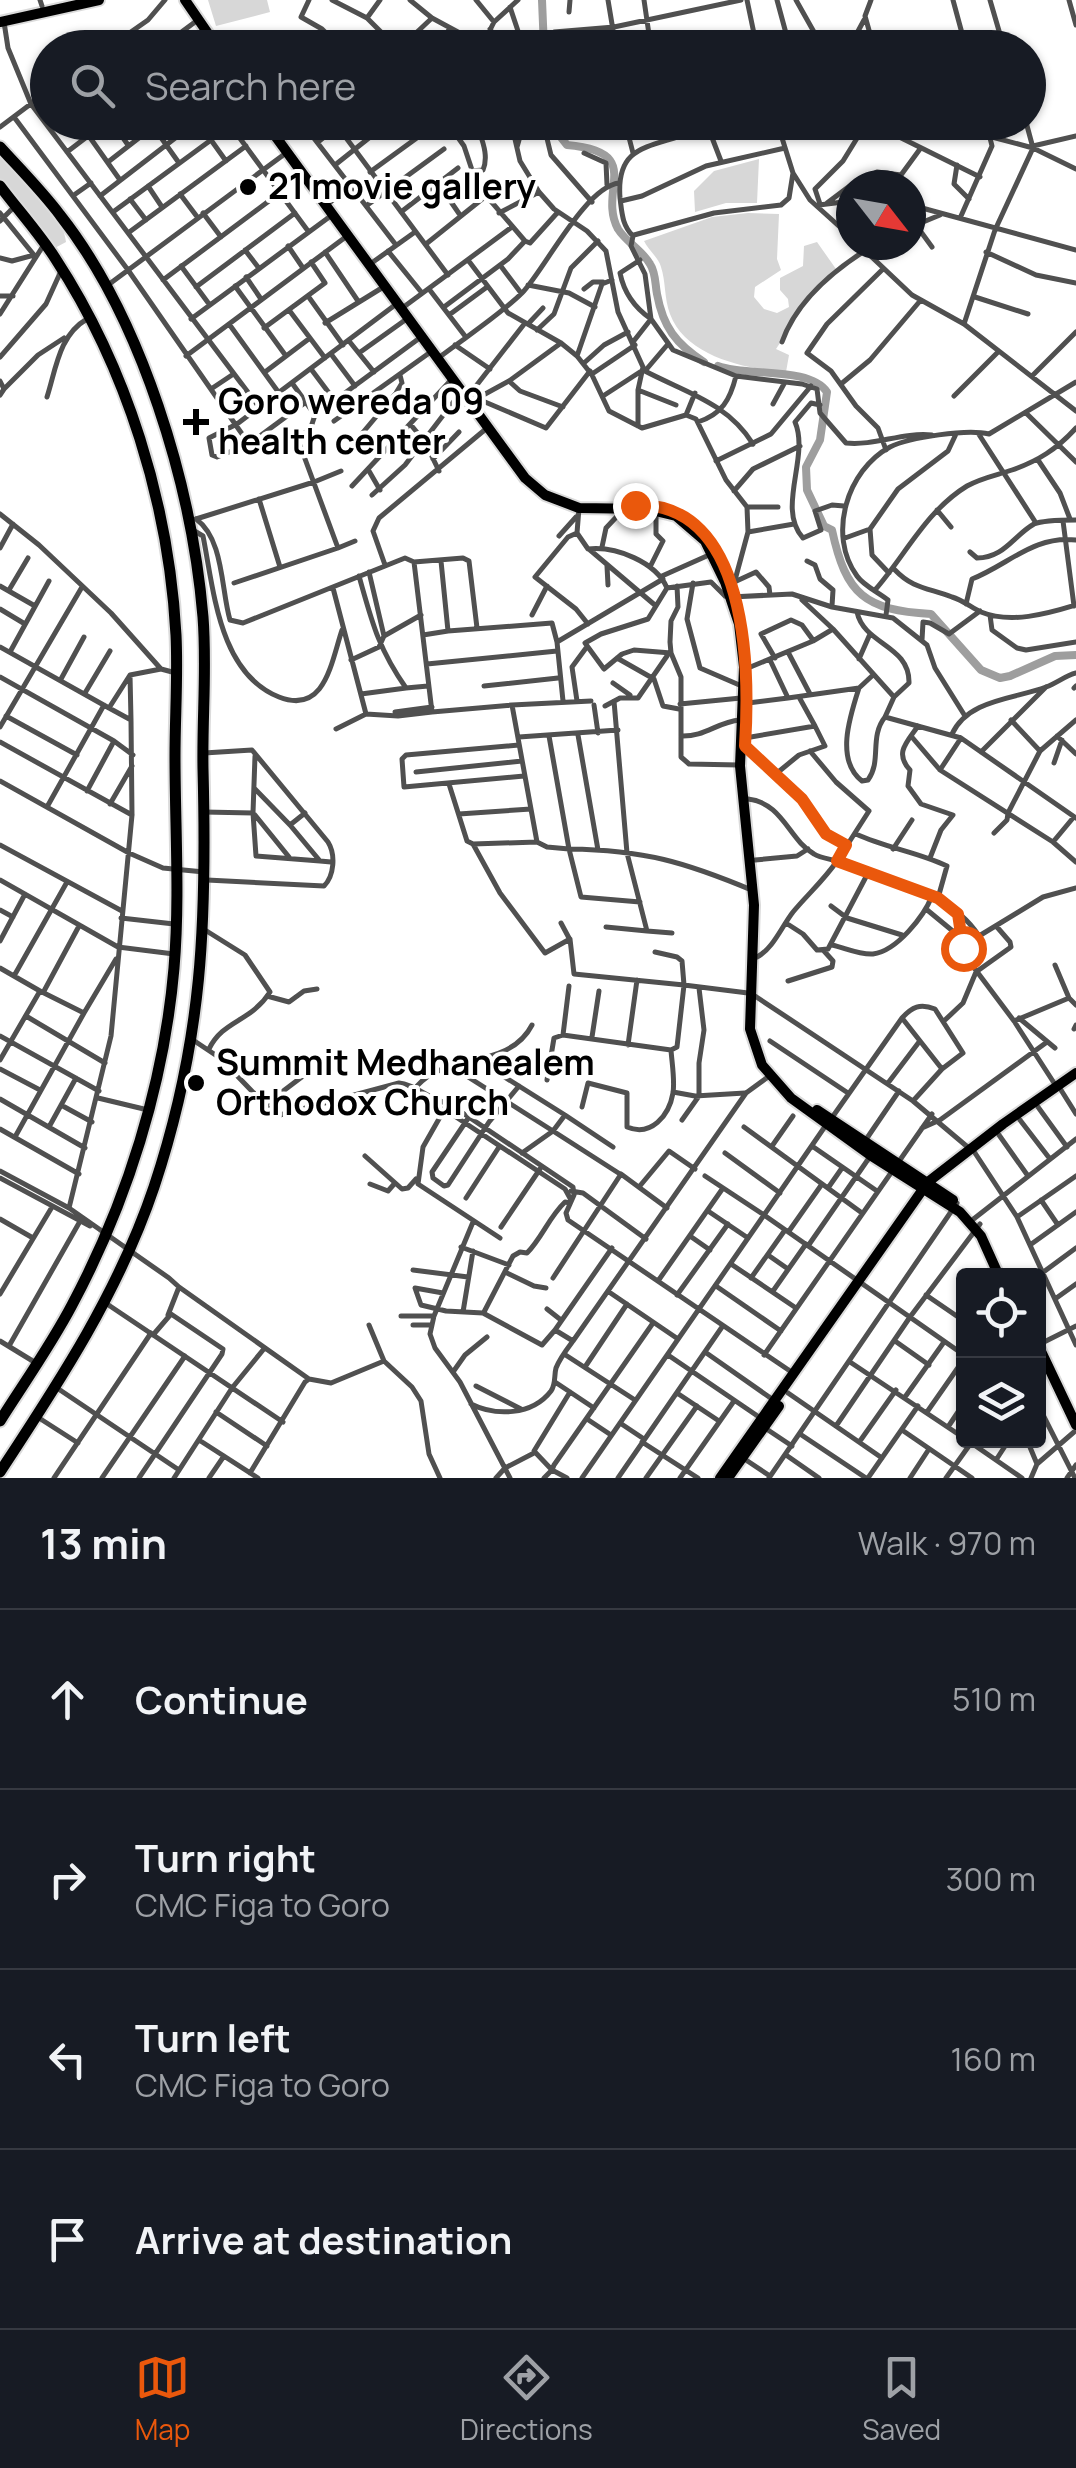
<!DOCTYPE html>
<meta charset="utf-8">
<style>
:root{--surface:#171b24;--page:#20242c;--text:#f1f3f6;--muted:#9ea1a6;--line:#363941;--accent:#ea580c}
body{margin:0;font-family:Manrope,sans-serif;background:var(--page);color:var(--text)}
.controls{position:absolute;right:30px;bottom:30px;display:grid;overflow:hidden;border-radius:10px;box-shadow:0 2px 8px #0004}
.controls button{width:90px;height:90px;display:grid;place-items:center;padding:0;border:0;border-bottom:2px solid var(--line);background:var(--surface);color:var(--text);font:50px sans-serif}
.compass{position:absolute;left:836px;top:170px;width:90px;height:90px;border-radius:50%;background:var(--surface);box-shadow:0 2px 8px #0004;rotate:121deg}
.stop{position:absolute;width:30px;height:30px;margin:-22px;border:8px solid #ea580c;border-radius:50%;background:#fff}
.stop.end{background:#ea580c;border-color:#fff;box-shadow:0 2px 10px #0008}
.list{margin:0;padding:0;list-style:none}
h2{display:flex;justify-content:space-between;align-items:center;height:130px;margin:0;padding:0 40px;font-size:42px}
h2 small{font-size:32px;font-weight:400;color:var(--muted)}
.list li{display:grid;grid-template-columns:65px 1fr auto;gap:30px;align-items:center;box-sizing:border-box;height:180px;padding:0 40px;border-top:2px solid var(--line)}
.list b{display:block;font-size:38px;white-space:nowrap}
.list p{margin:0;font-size:32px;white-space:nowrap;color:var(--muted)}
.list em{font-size:32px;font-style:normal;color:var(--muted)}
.icon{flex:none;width:55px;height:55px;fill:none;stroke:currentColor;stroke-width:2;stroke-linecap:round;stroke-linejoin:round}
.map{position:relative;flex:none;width:1076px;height:1478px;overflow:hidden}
.search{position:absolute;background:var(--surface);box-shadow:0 2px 8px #0004;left:30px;right:30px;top:30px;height:110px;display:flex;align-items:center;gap:25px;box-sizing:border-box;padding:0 35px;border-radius:55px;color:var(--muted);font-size:38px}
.sheet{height:850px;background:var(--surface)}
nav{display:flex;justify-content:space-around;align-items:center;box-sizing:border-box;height:140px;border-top:2px solid var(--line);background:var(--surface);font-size:28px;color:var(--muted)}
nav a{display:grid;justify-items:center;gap:5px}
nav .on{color:var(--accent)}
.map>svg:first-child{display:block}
.green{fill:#d7d7d7}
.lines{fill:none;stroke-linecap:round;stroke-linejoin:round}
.river{stroke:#9e9e9e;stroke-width:8}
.primary-casing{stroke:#dbdbdb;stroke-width:14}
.highway-casing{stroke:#dbdbdb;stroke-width:15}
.street{stroke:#505050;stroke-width:5}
.primary{stroke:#000;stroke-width:10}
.highway{stroke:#000;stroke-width:11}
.route{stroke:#ea580c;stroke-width:12}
.poi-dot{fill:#000;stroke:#fff;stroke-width:4}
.labels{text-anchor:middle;stroke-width:8;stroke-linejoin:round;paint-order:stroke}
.poi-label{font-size:35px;font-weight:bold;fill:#000;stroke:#fff;text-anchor:start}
</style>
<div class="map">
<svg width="1076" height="1478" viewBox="0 0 1076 1478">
<rect width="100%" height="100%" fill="#fff"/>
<path class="green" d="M208 0H267L270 12 216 26Z
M0 154C18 172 66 218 66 242L53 249 0 183Z
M759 159 757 203H726L695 212 694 191 714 171Z
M748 213 779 214 777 259 781 270 755 287 754 297 764 309 777 313 789 307 788 299 780 290V278L803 266 804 246 817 242 836 269 805 305 776 349 789 355 786 372C746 369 686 357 670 314 664 298 666 282 661 267 659 258 648 250 644 241L712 217Z"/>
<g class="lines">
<path class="river" d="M542 0 544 48
M555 122 556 131 567 145C646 152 597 190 618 229 626 242 642 250 650 264 656 273 655 284 657 294 663 327 676 344 704 362
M718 366C747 377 809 366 827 392L820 440 806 467 807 490 824 526 832 530C846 595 865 610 931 614L981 670 1000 678 1010 676 1055 656 1076 655"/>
<g class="primary-casing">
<path id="primary" d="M185 0 218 48
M0 22 99 0
M265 122 525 478 545 495 579 508 647 509 676 516 705 541 725 582 739 624 744 667 740 766 754 905 750 1029 762 1065 791 1098 870 1155 960 1212 981 1236 999 1276
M817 1110 953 1200
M1038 1345 1076 1425
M720 1478 928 1182 1003 1124 1076 1073
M728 1478 779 1406"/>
</g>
<g class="highway-casing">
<path id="highway" d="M0 147C20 169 42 191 60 215 142 319 192 486 203 617 207 668 202 718 203 769 207 921 203 1040 154 1187 119 1291 60 1381 0 1472
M0 186C18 210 39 233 55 258 127 368 169 504 176 635 178 675 175 716 175 756 175 827 180 897 174 968 164 1084 127 1202 72 1305 51 1345 24 1383 0 1421"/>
</g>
<path class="street" d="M40 0 42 6
M309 0 301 17 322 29 341 48
M332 0 367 18 397 48
M410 0 432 18 482 45
M476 0 494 22
M608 0 616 48
M644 0 651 48
M747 0 757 48
M777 0 790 48
M796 0 823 48
M871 0 865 16 874 48
M953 0 966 48
M990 0 1004 48
M1069 0 1076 25
M569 12 570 0
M367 18 380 0
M4 22 8 48 31 104 259 407
M490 29 502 48
M554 32 614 27 741 0
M501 43 519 34 510 7
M483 44 494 22 518 0
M108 48 148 20 165 0
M160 48 195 22
M358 48 384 34
M400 48 432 18
M437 48 450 28
M704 48 754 34
M849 48 864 20
M14 117 128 270 249 444
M79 122 120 180
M112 122 128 145
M150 122 179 163
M178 122 184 131
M228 122 308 231
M432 122 452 129 464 146 477 185 525 241 530 243 558 212
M511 122 520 161 539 192 554 209 587 231 606 251 618 312 643 367 638 390V426
M543 122 551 155 592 202
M599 122 600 131
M625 122 633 153
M706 122 721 161
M777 122 793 173 810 200 851 237
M869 122 980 177
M971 122 988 130
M303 124 396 245
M0 127 48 91
M338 127 448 275
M782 135 805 129 808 122
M628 136 645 128
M712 137 760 122
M992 137 1033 148 1076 169
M282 139 304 123
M211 140 226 161
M318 142 343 122
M1033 146 1076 136
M517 147 524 122
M67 152 88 136
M584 153 606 163 607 185
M108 162 153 127
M335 165 389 122
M957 165 954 184 969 199
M471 171 483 170C488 158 484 145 480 134
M370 172 436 124
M438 183 460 215
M851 185 877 172 901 175 920 149
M148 186 162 207
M180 194 198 218
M74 195 91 183
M100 196 196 122
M130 199 146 220
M621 201 642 196 706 166 785 148
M329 203 352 187
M827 203 851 185
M820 204 815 189 843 161 867 122
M819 205 851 201
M911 205 1076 250
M366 206 444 149
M113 212 230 126
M401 212 458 168
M0 213 34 255 12 261 0 258
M203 213 221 237
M499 213 539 192
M961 216 992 146 986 122
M0 221 13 208
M916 225 932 247
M911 227 940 215
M128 233 246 146
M634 235 714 213 781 205 789 198 793 173
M633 236 631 246 645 274 651 319 673 350 736 376 802 384 817 389 820 413 846 443C875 446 902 432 932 435
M633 236C622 225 622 213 620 198 616 146 647 148 687 134L686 122
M426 244 486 196
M859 245 912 295 964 324 1076 411
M288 246 303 268
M245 250 258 267
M388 251 422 293
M325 252 358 301
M986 252 1036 275 1076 283
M468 260 508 313 561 343 577 356 592 375 609 411 642 428 686 415 696 419 726 480 747 507 748 532 735 580
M373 262 415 232
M500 265 521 293
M181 266 209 304
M883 269 827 324 807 353 831 371 856 406 878 428 886 450
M246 277 261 299
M163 280 281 192
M108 285 286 153
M528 285 569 293 595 307
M235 286 286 356
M196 287 295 213
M429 289 465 336
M584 289 593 282H603
M0 296H13
M308 296 343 345
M975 297 1028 314
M405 306 512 227
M444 307 508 259 525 241
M289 310 325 358
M0 314 43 246
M449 315 487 287
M191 319 332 215
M325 323 385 286
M229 324 279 393
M528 324 543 308
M964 324 995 230 1033 148 1026 122
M264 328 325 283 311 262
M537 330 554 314 571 268 598 241
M349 341 374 372
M633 342 651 319C635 308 624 293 620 273L640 260
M782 342C797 299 836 268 874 245
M455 345 490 369
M359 353 408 318
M331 354 355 386
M186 356 347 236
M441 356C466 337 501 314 522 293 545 269 585 187 619 183
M577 356 602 284 612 280
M0 357 46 304 61 271
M584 363 604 345 628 332
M311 369 335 401
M645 371 668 344
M265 372 310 338
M592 374 635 345
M1032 376 1076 332
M0 381 4 389 0 395
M509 381 520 391 563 407
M292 383 315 415
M841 384 870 360 920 301
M4 389 38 355 64 338
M211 389 232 375
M638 390 676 405
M469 395 525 323
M603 396 643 370C684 392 727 402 753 444
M954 396 998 352
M47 397C56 369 59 335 87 319
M476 399 509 381 561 343
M478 399 546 428 590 371
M306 402 249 444 217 457 212 455 209 438 237 424 395 305
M773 404 785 382
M820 405 811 403 795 422C810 457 776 508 803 538L821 530 815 511 832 505 844 506
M1026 413 1076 462
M686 415 695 393
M334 421 432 351
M698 422C722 414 730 400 736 376
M411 425 425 442 439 471
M978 433 1036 523
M344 455 396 393 402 383 400 375
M433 459 459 432
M1038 460 1060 493 1070 519
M716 461 771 434 811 386
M369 471 380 490
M352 486 452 379
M734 491 753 469 800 446
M372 495 405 465 461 392
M259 499 280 567
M747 507H778
M579 508 577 533 588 549C616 546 656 562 667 588
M937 510 951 527
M0 514 39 545 111 613 161 669
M196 519C224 539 221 590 230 620L243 623 405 558 414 562 432 712 512 705 537 842
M196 519 314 482 341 471
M1063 521 1074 606
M191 529 203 536C214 591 219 673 279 697 325 715 331 663 342 630
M748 532 794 524
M577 533 568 537 535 577 576 609 588 624
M559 536 576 517
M845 538 870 529
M355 541 338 548 298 440 311 427 315 415 421 337
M602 547 606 528 622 511
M0 548 13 524
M590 550 656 606
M970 552 977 558C1004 558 1013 536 1034 524 1043 520 1065 520 1076 520
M807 561 815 565 820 579 833 590 832 606
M414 562 463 558 469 561 477 628
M385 565 373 531 379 518 487 428
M607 566 608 585
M650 567 663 541 656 534V511
M895 570C913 589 929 588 952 597 962 600 971 607 981 612 1010 624 1047 614 1076 605
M369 572 384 636
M889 573 872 555 870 529 898 489 948 451 956 434
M359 576C372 622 378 648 406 688L428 686
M662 576 709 555
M234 583 338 548
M693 583 687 619 700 668 744 687
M730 584 756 572 769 587 770 595
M0 586 35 606
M677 586 678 607 671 621 670 642 671 653 681 677V757L689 764 739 765
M333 588 366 714 398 716 432 712
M9 590 28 558
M875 590C905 556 926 511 967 486 981 478 997 475 1012 470 1038 461 1057 449 1076 428
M731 597 792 594 832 607 893 618 927 645 935 668 965 716
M802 600 833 629
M966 604 972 579C1008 565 1034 535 1076 540
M0 609 25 624
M857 612C864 645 910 645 909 683L894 697 885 717 961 738 1076 818
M532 615 547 586
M886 615 888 600C878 592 864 586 857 576 827 535 847 470 890 447 910 437 967 429 989 434L1076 382
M990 615 992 630 1017 648 1026 650 1076 642
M448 631 552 623 557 642 663 579
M423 635 448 631 441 561
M922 640 923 622 930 623 949 634 980 611
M557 642 563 701
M0 647 109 708
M10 652 49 581
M788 652 810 694
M671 653 634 650 622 654 604 669 585 643 601 634 648 619 667 588 711 582 725 596
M617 658 654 679 663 706 679 709
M775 658 761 634 791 620 802 625 813 640
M859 659 870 634
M351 660 379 647 384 636 421 615
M427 664 557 651
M748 668 813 641 833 629 894 697
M130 675 131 720
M0 677 114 741 133 755
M61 679 84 637
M613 683 630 695
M484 686 558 678
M859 688C850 716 835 760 862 781L868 780C882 761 869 737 885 717
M1074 688 1076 686
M85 693 110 651
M361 694 406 688
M788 698 859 688 873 675
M577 701 572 667 586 648
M614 701 627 853 647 931 672 933
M748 703 788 698 770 660
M680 704 741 698
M512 705 591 701
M594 705 598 733
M605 706 620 698H638L667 656
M395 712 432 707
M6 716 77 755
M1011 720 1040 751 1076 720
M815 726 825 746 799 755 777 773 802 799 825 834 846 845
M918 726C907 742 894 753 910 770L908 786 921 804 953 815 941 830 930 858
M0 727 82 587
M336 729 366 714
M952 734C968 699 1015 699 1046 687 1057 683 1065 676 1076 673
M578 735 598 850
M549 736 569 849C644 850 685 862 754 891
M681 736C705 737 717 722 740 720
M911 736 940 770
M1057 736 1076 754
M519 737 618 730
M745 738 815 726 799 697
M961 738 940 770 1053 842 1076 862
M0 742 132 815
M519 745 406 755 402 759 404 787 524 776
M745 745 777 773
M810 751 836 782 869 811 837 861C885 880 950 890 979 936L963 947V953L1014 1021 1056 1086
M981 752 1046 687
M204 753 252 750 328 842C336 855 334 876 324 886L207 880
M1054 763 1062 740
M416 772 522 761
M0 781 129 853 163 868 204 872
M449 784 467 841 473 844 500 893 545 953 570 939 574 974 684 985 677 1047 671 1050 563 1035 569 986
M254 788 290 825
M87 791 114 741
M748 799C783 803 789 840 814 854 820 858 830 859 837 861 824 880 808 894 793 912 782 926 773 949 757 957
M110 804 132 766
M47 807 104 705
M204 812 253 813 255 756
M253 813 256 856 320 861
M305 813 290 825 320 861 331 862
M459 814 531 809
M255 815 289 857
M994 833 1007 820 1008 813 1040 751
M856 834C886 848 918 852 947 866L938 898
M1053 842 1073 818
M473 844 537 842 547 847 569 849 581 897 640 902
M0 845 122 911
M893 849 912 820
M755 860 797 856 808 849
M0 880 118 947 174 954
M831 906 847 918 902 935
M926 909 960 937
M0 910 13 917
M958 916 963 947
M121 918 174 924
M561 923 569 938
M786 923 803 934 817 950 828 949 868 873
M606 927 647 931
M205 930 245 955 270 992C251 1022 223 1020 209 1049
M979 936 1043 897 1076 888
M0 941 25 894
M832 945C845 948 860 955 873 954 897 951 924 916 932 896
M655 952 677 957 682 961 684 985 748 993
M1055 965 1069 998 1076 1005
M0 968 40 991
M14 976 67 882
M788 981 832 967 833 961 824 951
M44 991 79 926
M267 996 289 1002 304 991 317 989
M755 996 913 1101 970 1149
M84 1013 116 959
M26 1016 105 1063
M902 1018 942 1069
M1019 1018 1055 1048
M945 1020 963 1003 976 972 1011 947 1010 942 997 927
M1014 1021 1069 998
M1074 1029 1076 1025
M0 1036 99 1091
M592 1037 599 991
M193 1040 220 1058 276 1116 399 1083C418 1085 430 1101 448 1103L573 1187 574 1195 566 1213 568 1220 793 1373
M770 1041 848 1093
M628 1045 637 980
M0 1060 40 991 84 1013 15 1137
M454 1068 553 1131 565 1115 613 1147
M0 1069 40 1090
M495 1071 565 1115
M547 1080 554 1038 563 1035
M888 1083 919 1042
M417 1086C446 1052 509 1070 532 1025
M1061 1090 1076 1114
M673 1092 695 1096 745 1093
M98 1098 148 1110
M0 1099 85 1148
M448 1103 423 1147 418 1184 500 1238
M266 1104 315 1067 344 1058
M61 1105 92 1122
M582 1107 588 1083 627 1093V1127C651 1137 669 1116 673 1093 675 1080 672 1064 671 1050
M1038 1107 1067 1147
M444 1109 565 1189 571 1200
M469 1117 432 1172 433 1178 444 1186 448 1185 489 1122 519 1086
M831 1119 902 1018C912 1007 920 1003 935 1009L963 1053 942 1069 913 1101
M682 1120 699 1096V1063L704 1030 699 988
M1020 1120 1050 1159
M826 1125 764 1215 964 1355
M49 1127 76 1078
M744 1127 862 1213
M922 1128 940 1120 1047 1042
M0 1129 79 1174
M999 1135 1028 1176
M865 1141 899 1091
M772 1146 793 1116
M812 1146 877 1191
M522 1153 553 1131 620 1174
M725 1153 780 1193
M975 1153 1017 1217 1076 1345
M365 1156 402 1189 408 1188 416 1179
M0 1171 69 1208 169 1278 179 1287 168 1315
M0 1178 90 1226
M370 1184 388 1191 395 1183
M639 1187 669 1151 695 1169
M828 1188 842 1168
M571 1191 583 1193 646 1239
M466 1198 499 1147
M1041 1200 1058 1225
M69 1208 111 1036 132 815 131 720 109 708 130 675 161 669 176 673
M708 1211 748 1238
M1017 1217 1076 1176
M0 1219 33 1238
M971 1221 1076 1139
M473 1222 434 1316 430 1334 435 1348 460 1382 510 1478
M501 1227 540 1169
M789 1231 822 1184
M690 1236 710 1250
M1030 1245 1076 1212
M808 1246 869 1158
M461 1247 509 1265
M768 1255 788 1269
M731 1264 796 1308
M413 1270 468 1277
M505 1272 534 1286 546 1288
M1038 1276 1076 1248
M553 1278 621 1174 667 1208
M751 1278 785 1230
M658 1281 723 1188
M716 1286 781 1331
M179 1287 309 1379
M773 1291 806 1244
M609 1292 678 1339
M443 1293 415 1288 421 1305 446 1311 483 1313 542 1345 555 1330
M0 1294 52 1207
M677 1295 728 1224
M926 1295 964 1321
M1055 1299 1076 1284
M107 1304 283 1422
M547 1309 561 1320
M463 1312 473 1251
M484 1312 513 1256 520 1252 527 1253C542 1238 549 1217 565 1202L570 1203
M401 1316H434
M369 1325 384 1361 412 1387 421 1401 429 1454 440 1478
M413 1325H430
M0 1341 36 1363
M573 1341 555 1330 612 1248
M895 1341 929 1365
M1038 1345 1076 1326
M9 1346 79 1223
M705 1352 772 1399
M564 1354 635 1400
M668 1355 759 1417
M764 1355 932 1114
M850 1362 964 1438
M585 1367 627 1304
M453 1372 465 1355 487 1337
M555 1382 594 1408
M476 1386 521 1409
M57 1388 179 1470
M677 1393 719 1421
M788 1393 882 1458
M905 1397 944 1342
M471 1404C495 1416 532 1416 551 1391 556 1384 554 1375 556 1368 560 1358 567 1349 573 1341L746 1093 772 1074
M1038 1405 1075 1478
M216 1412 267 1446
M927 1412 964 1359
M39 1418 78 1443
M587 1419 611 1435
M620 1423 644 1439
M836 1426 910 1317 980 1224
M948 1427 964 1403
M765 1428 792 1446
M902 1430 972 1478
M800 1434 866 1478
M199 1440 258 1478
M967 1440 1022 1478
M1027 1440 1037 1464
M860 1441 896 1390
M642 1442 698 1478
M786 1455 819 1478
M743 1458 770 1476
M996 1460 1009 1440
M250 1473 305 1382 309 1379 331 1383 384 1361
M54 1478 151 1333
M102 1478 185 1356
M139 1478 222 1354 223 1349 171 1314 153 1335
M174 1478 232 1388 263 1350
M209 1478 224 1456
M496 1478 505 1468 534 1453
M544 1478 552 1470 534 1451 570 1392
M567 1478 552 1470 554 1465 653 1323
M582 1478 764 1215 705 1176
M618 1478 722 1327
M646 1478 697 1406
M680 1478 734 1401
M769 1478 957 1203
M868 1478 918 1406
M910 1478 929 1449
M946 1478 971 1443
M1031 1478 1037 1464 1074 1432
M1067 1478 1076 1465"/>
<use href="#primary" class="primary"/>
<use href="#highway" class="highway"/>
</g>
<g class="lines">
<path class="route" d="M635 505C748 501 750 667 745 746L802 799 826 834 846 845 837 861 938 898 958 914 963 948"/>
</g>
<g class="poi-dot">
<circle cx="248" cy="187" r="10"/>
<path d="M191 407h10v10h10v10h-10v10h-10v-10h-10v-10h10z"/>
<circle cx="196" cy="1083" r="10"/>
</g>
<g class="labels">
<g class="poi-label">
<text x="268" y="199">21 movie gallery</text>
<text x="218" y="414">Goro wereda 09<tspan x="218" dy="40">health center</tspan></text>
<text x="216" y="1075">Summit Medhanealem<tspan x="216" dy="40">Orthodox Church</tspan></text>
</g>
</g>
</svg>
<div class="controls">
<button><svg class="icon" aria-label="locate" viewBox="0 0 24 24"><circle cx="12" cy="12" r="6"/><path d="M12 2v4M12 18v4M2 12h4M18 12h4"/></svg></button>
<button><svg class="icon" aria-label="layers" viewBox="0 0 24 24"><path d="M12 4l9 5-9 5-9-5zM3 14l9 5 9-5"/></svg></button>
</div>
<svg class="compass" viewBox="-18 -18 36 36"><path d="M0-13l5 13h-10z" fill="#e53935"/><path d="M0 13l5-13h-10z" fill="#9ea1a6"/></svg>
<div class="stop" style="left:963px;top:948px"></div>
<div class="stop end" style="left:635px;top:505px"></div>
<div class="search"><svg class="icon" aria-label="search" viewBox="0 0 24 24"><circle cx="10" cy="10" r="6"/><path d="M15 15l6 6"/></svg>Search here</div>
</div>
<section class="sheet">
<h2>13 min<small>Walk · 970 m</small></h2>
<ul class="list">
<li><svg class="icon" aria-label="ahead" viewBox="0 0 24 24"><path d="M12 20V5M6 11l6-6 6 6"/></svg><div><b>Continue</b></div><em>510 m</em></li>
<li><svg class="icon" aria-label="right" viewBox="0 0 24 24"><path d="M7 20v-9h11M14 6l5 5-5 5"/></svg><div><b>Turn right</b><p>CMC Figa to Goro</p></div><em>300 m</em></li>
<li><svg class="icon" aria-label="left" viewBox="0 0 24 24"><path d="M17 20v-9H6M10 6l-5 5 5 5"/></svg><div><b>Turn left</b><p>CMC Figa to Goro</p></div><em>160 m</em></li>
<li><svg class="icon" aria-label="arrive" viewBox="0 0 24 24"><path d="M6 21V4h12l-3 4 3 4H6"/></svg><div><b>Arrive at destination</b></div></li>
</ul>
</section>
<nav>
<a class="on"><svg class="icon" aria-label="map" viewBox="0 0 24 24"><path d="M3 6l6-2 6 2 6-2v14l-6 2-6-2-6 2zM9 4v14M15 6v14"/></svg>Map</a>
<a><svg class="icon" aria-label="directions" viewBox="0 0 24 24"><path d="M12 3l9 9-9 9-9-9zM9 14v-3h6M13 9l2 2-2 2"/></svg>Directions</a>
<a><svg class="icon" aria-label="saved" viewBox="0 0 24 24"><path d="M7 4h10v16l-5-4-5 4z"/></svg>Saved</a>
</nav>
